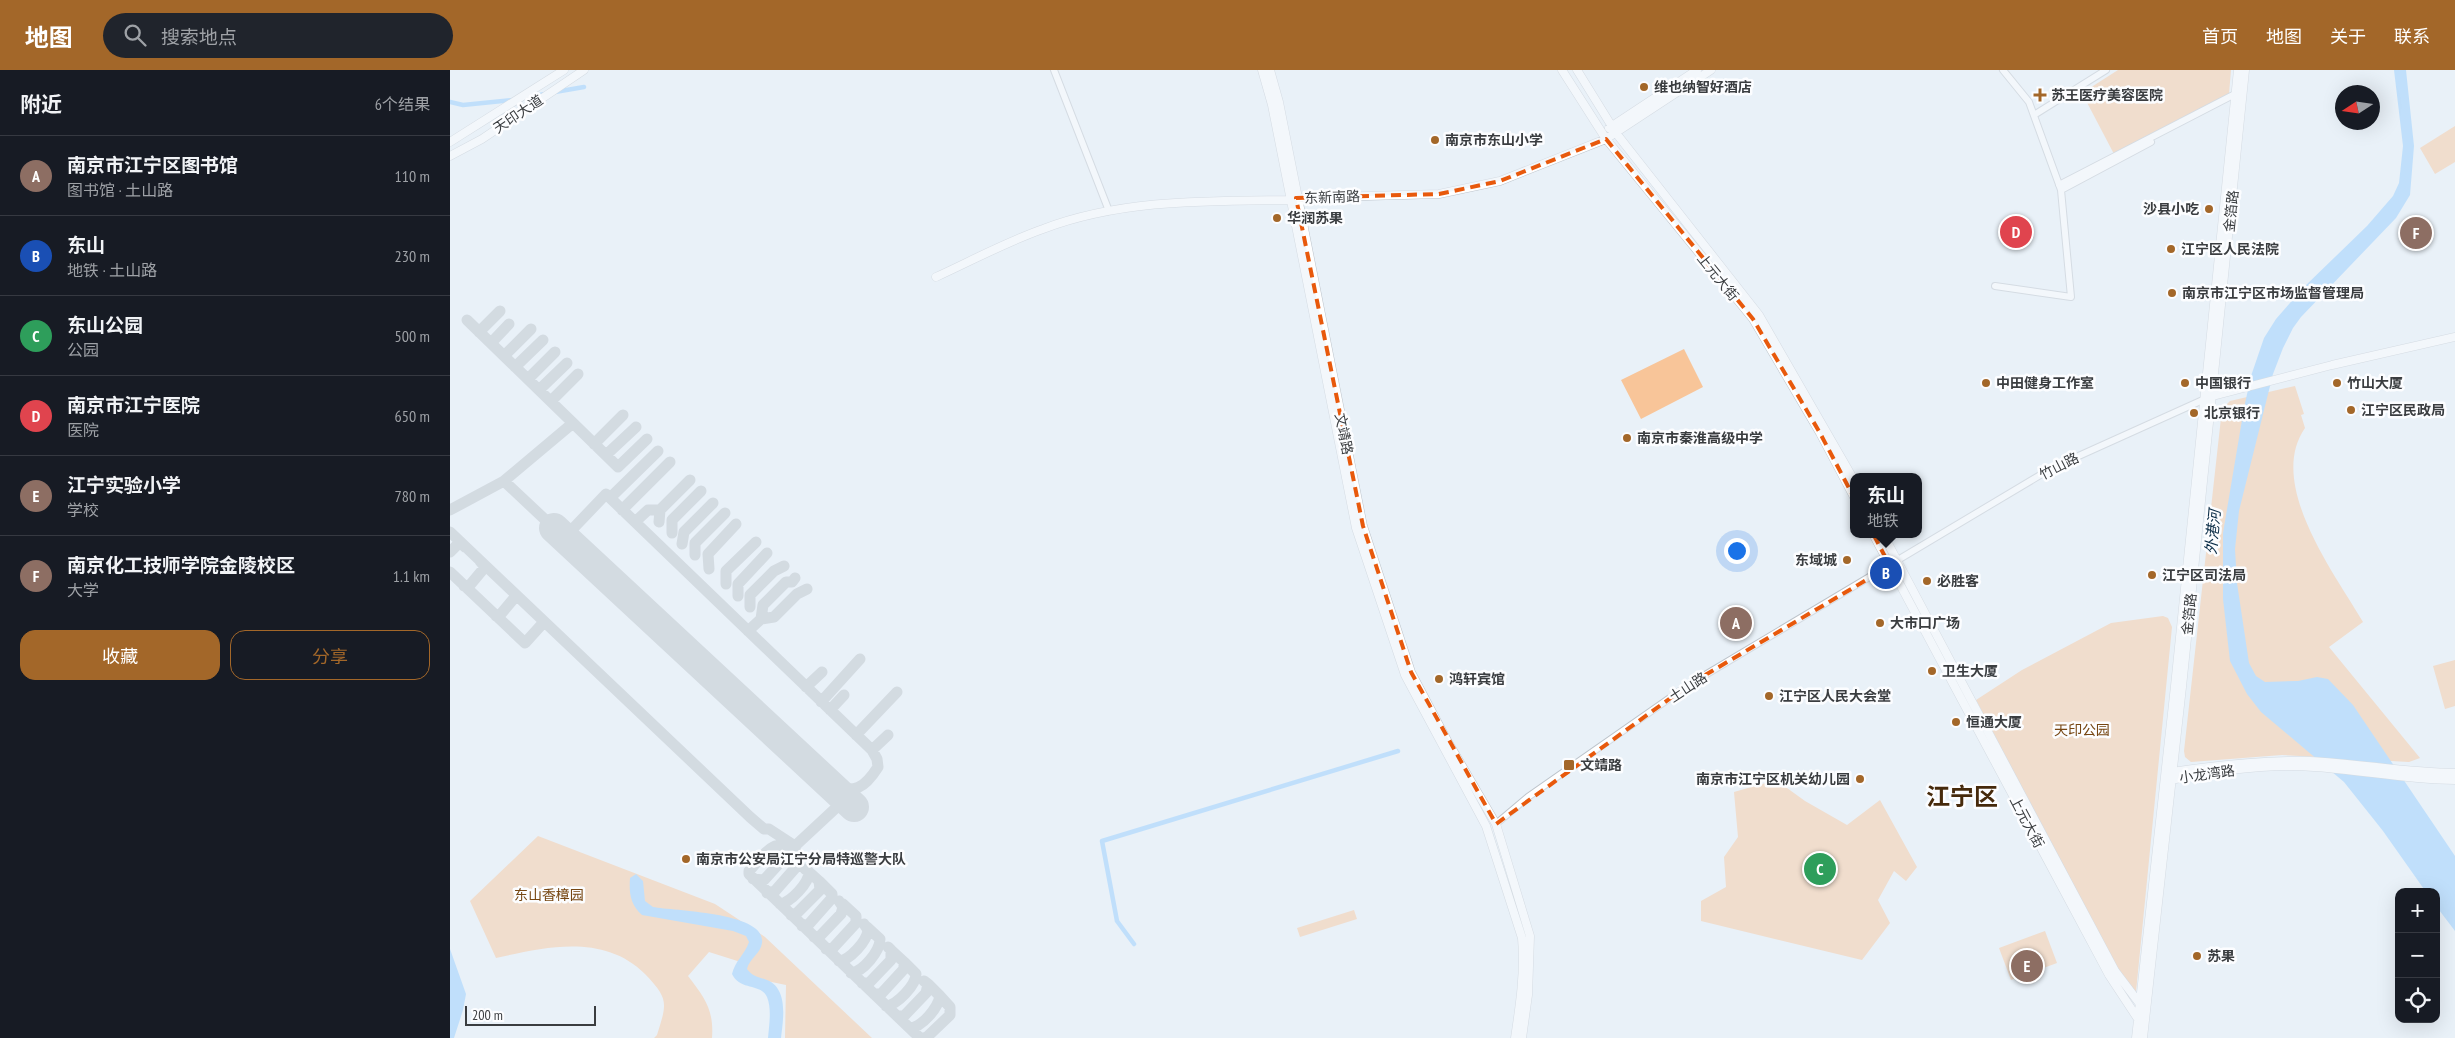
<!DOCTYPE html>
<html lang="zh">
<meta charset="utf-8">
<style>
:root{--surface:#171b24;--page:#20242c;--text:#f1f3f6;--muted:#9ea1a6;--line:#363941;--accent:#a36729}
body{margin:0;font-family:"PT Sans Narrow","Noto Sans SC",sans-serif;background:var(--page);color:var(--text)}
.controls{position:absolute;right:15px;bottom:15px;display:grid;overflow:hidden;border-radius:10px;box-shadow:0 5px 20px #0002}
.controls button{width:45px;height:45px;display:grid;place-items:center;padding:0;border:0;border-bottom:1px solid var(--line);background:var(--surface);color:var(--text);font:25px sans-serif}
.compass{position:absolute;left:1885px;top:15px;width:45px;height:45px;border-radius:50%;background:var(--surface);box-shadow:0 5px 20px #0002;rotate:258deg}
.scale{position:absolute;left:15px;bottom:12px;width:131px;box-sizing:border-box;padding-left:5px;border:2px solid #3a3d40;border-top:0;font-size:14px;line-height:18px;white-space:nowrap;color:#3a3d40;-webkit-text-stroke:4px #fcfdff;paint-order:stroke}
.you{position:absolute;left:1286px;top:480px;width:18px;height:18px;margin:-12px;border:4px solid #fff;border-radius:50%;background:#1a73e8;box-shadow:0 0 0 8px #1a73e833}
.badge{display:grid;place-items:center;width:32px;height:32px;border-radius:50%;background:var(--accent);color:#fff;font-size:16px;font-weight:700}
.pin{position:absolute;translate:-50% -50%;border:2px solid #fff;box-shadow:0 1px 5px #0006}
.popup{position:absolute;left:1400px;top:403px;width:72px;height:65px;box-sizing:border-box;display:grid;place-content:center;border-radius:10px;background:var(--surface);filter:drop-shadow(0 1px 4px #0005);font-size:16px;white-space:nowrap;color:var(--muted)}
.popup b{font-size:19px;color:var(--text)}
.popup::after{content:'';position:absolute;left:50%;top:100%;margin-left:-10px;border:10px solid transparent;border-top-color:var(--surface)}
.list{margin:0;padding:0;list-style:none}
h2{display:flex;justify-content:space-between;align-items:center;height:65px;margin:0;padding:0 20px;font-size:21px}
h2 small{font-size:16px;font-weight:400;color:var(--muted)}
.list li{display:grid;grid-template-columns:32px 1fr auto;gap:15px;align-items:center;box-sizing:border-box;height:80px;padding:0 20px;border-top:1px solid var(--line)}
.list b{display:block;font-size:19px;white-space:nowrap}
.list p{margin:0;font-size:16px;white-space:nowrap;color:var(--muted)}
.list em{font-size:16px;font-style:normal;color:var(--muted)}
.actions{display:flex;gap:10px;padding:15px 20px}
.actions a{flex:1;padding:11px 0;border:1px solid var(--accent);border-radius:15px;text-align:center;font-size:18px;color:var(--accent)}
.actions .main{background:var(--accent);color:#fff}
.icon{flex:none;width:28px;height:28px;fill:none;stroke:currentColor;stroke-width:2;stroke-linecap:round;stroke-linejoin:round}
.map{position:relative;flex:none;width:2005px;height:968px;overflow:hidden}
header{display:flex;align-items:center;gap:30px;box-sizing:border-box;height:70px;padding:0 25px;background:var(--accent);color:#fff}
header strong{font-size:24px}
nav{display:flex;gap:28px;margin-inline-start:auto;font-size:18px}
.search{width:350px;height:45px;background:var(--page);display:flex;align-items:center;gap:12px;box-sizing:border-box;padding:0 18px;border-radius:28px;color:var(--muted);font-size:19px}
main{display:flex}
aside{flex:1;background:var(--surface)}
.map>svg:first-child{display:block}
.green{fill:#f8c599}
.water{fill:#8ecbff}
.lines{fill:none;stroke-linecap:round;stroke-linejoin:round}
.canal{stroke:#8ecbff;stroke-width:4.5}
.taxiway{stroke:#b8c0c6;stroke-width:11}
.runway{stroke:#b8c0c6;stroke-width:30}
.minor-casing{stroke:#bcc3ca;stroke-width:8}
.major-casing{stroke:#bcc3ca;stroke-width:9}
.minor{stroke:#fff;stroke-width:6}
.major{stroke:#fff;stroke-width:8}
.marked{fill:none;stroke:#e8590c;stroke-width:4;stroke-dasharray:10 6;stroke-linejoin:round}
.poi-dot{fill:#a36729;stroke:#fcfdff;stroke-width:2}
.labels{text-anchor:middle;stroke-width:5;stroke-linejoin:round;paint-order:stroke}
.poi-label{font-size:14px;font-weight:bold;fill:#3a3d40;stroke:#fcfdff;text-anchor:start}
.street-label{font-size:14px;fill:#3a3d40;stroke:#fcfdff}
.park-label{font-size:14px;fill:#764612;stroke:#fcfdff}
.water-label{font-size:15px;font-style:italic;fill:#0a2c46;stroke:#fcfdff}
.town-label{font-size:24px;font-weight:bold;fill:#462a0c;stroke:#fcfdff}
</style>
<header>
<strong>地图</strong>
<div class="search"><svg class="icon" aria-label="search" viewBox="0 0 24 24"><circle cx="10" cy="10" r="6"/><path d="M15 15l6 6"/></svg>搜索地点</div>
<nav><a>首页</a><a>地图</a><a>关于</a><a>联系</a></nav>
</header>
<main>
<aside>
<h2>附近<small>6个结果</small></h2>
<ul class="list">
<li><span class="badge" style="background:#8d6e63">A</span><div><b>南京市江宁区图书馆</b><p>图书馆 · 土山路</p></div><em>110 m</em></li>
<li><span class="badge" style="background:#1a4fb4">B</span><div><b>东山</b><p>地铁 · 土山路</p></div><em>230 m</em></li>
<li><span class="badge" style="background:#2e9e5b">C</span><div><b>东山公园</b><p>公园</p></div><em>500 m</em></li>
<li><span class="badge" style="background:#e0444e">D</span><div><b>南京市江宁医院</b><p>医院</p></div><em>650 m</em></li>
<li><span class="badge" style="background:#8d6e63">E</span><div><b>江宁实验小学</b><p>学校</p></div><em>780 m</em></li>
<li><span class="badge" style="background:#8d6e63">F</span><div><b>南京化工技师学院金陵校区</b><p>大学</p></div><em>1.1 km</em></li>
</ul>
<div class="actions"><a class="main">收藏</a><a>分享</a></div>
</aside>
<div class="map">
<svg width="2005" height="968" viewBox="0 0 2005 968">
<rect width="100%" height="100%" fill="#e9f1f8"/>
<path class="green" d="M1668 0H1781L1779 24 1664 84 1632 23Z
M2005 56V92L1985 104 1970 78Z
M1234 279 1253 317 1191 349 1171 310Z
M1845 316 1854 344 1851 345 1855 358C1816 414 1885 504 1913 552L1879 577 1970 688 1959 692 1832 685 1741 692 1735 687 1734 681 1772 339 1780 331Z
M1713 546 1718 548 1722 557 1686 922 1667 900 1526 630 1572 600 1661 553Z
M2005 590V636L1995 639 1983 596Z
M1326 710 1355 731 1397 755 1430 730 1467 797 1456 811 1444 801 1428 830 1440 853 1412 890 1251 851V831L1276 817 1274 787 1288 767 1284 722Z
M88 766 265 834 315 867 422 968H335L336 915 297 907V894L259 882 238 906C255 928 264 940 262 968H204L207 965C217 933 219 929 195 904 154 863 95 877 46 888L20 831Z
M904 840 907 849 850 867 847 858Z
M1595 861 1607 893 1561 910 1549 878Z"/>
<path class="water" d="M1944 0H1956L1964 76 1960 125 1946 148 1851 247 1843 258 1833 278 1823 304 1789 441 1785 479 1787 513 1799 593 1806 606 1815 612 1848 611 1867 607 1878 609 1903 635 2005 786V861L1986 836V822H1976L1933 761 1894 712 1811 642 1797 624 1780 591 1773 529V463L1794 338 1801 306 1814 268 1826 249 1854 217 1917 156 1943 126 1949 113 1953 76Z
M186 804 193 811 195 831 203 837C224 841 317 842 312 873 311 883 299 889 297 899 303 907 309 907 317 910 339 919 333 950 331 968H318C319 956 322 939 317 927 311 913 290 921 282 904 285 891 295 884 299 872L296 866 283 861 192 845C180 834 179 823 180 808Z
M0 879 16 924 13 940 4 968H0Z"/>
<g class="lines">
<path class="canal" d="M105 22 134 17
M73 28 95 24
M0 32 13 35 63 30
M684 874 667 851 652 771 948 681"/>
<path class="taxiway" d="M17 250 123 353
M29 262 50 241
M41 273 59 254
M54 286 81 259
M65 297 93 270
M78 309 105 282
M89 320 117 293
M101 331 128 304
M144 374 173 345
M156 385 186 357
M54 411 123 353 168 397 197 369
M160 428 208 381
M0 440 54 411 104 458
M172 440 220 392
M185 452 198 440H210
M209 452 210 440 240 410
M0 462 300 747 314 759H319L345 776
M222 463V450L251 421
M114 468 156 424 422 680 427 689 428 697C414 719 405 723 381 716
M232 474 234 462 263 433
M0 482 10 472 15 477
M245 485V473L275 443
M259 499 258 484 286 454
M0 502 75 573 94 552
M276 514V501L306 472
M14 516 20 515 35 497 30 491
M288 526V514L317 483
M300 537V525L324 501 334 496
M46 546 50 545 66 526
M311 549 313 535 336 512H342L345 508
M298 561 311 549 324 547 347 524 357 519
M356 617 372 602
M371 632 410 589
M380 640 394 625
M406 665 447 622
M422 680 438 665
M388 736 345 776C338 778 332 774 325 776 315 780 306 794 299 801V804L470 968
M303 809 314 810 345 776
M317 823 325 821 347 796 345 776
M330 834C341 832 359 813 359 802L355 799
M341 845 347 843 370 820 369 811 359 802
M352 856 359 854 382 828V824L369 811
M364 867 370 866 391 844 393 837 389 831
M376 879 383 878 406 853V846L393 834
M389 891C400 890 417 871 418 860L414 854
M401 903C413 902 430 881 430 869L417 857
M412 913H419L441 890V880L438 877
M424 924H431L454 899V892L441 880
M436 936C447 935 466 915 466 904L454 892
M447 946H454L476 923 478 914 474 911
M460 958C472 957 488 938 490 926L478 914
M473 968 477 967 500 945V937L490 926"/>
<path class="runway" d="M104 458 404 737"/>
<g class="minor-casing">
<path id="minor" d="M604 0 659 141
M1584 45 1656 0
M1609 115 1787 23
M1611 120 1701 72
M1545 216 1621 227 1611 120 1579 32 1553 0
M1046 754 1078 727 1240 614 1602 398 1755 329"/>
</g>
<g class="major-casing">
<path id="major" d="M812 0 822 35 906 458 955 605 1036 756 1072 868C1075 902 1070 935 1065 968
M820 0 829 32 913 456 961 602 998 672 1046 754 1080 866 1078 925 1072 968
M1112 0 1156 69 1303 249 1370 363 1404 427
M1127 0 1166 63 1309 245 1404 410
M1159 58 1247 0
M0 72 114 0
M0 86 32 69 134 0
M486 207C521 191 556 172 593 159 672 129 757 131 840 130L846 128 989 124 1050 111 1156 69 1261 0
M1759 327 1882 295 2005 267
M1423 464 1659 905 1688 949
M1433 464 1665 901 1690 934
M1719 706 1722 702C1768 695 1813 690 1859 691 1908 693 1956 703 2005 703
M1716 711C1764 701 1816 693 1864 697 1912 700 1957 710 2005 710
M1686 968 1725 616 1788 0
M1693 968 1732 617 1795 0"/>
</g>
<use href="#minor" class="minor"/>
<use href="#major" class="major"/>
</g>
<path d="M0 0H2005V968H0ZM1156 69 1303 249 1370 363 1440 496 1240 614 1046 754 961 602 913 456 846 128 989 124 1050 111Z" fill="#e9f1f8" fill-opacity=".55" fill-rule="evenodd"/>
<path class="marked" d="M1156 69 1303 249 1370 363 1440 496 1240 614 1046 754 961 602 913 456 846 128 989 124 1050 111Z"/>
<g class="poi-dot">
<circle cx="1194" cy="17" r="5"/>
<path d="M1587.5 17.5h5v5h5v5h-5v5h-5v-5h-5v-5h5z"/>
<circle cx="985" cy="70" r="5"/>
<circle cx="1759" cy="139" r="5"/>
<circle cx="827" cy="148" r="5"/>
<circle cx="1721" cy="179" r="5"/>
<circle cx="1722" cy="223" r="5"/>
<circle cx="1536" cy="313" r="5"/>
<circle cx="1735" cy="313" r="5"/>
<circle cx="1887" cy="313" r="5"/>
<circle cx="1901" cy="340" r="5"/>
<circle cx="1744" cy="343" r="5"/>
<circle cx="1177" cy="368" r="5"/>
<circle cx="1397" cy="490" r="5"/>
<circle cx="1702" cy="505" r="5"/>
<circle cx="1477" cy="511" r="5"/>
<circle cx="1430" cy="553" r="5"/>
<circle cx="1482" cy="601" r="5"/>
<circle cx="989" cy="609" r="5"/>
<circle cx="1319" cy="626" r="5"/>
<circle cx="1506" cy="652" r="5"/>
<rect x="1113" y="689" width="12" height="12" rx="2.5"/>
<circle cx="1410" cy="709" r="5"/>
<circle cx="236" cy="789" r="5"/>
<circle cx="1747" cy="886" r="5"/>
</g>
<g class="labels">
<g class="poi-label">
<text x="1204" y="22">维也纳智好酒店</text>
<text x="1601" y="30">苏王医疗美容医院</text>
<text x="995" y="75">南京市东山小学</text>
<text x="1749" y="144" text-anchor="end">沙县小吃</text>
<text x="837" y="153">华润苏果</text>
<text x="1731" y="184">江宁区人民法院</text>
<text x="1732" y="228">南京市江宁区市场监督管理局</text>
<text x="1546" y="318">中田健身工作室</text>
<text x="1745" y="318">中国银行</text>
<text x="1897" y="318">竹山大厦</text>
<text x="1911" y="345">江宁区民政局</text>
<text x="1754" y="348">北京银行</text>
<text x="1187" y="373">南京市秦淮高级中学</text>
<text x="1387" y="495" text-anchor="end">东域城</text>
<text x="1712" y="510">江宁区司法局</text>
<text x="1487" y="516">必胜客</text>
<text x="1440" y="558">大市口广场</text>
<text x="1492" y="606">卫生大厦</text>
<text x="999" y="614">鸿轩宾馆</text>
<text x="1329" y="631">江宁区人民大会堂</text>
<text x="1516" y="657">恒通大厦</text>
<text x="1130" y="700">文靖路</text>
<text x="1400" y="714" text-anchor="end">南京市江宁区机关幼儿园</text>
<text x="246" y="794">南京市公安局江宁分局特巡警大队</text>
<text x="1757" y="891">苏果</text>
</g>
<g class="street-label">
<text transform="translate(68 44) rotate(-34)" y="5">天印大道</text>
<text transform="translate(882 127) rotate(-2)" y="5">东新南路</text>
<text transform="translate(1781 141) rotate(-84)" y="5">金箔路</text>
<text transform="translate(1268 207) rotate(51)" y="5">上元大街</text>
<text transform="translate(894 364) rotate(79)" y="5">文靖路</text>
<text transform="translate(1609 396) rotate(-27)" y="5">竹山路</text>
<text transform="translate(1739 544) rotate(-84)" y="5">金箔路</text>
<text transform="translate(1238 617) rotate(-33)" y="5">土山路</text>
<text transform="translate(1757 704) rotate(-8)" y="5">小龙湾路</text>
<text transform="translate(1577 752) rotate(62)" y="5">上元大街</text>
</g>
<g class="park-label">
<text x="1632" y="665">天印公园</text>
<text x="99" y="830">东山香樟园</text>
</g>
<g class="water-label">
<text transform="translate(1763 462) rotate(-85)" y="5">外港河</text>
</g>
<g class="town-label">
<text x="1512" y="735">江宁区</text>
</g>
</g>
</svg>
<div class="controls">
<button>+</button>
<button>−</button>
<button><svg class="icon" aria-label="locate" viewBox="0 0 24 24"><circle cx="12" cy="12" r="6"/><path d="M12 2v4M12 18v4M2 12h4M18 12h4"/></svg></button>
</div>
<svg class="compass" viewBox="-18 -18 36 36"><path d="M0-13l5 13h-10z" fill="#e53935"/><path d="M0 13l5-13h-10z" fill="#9ea1a6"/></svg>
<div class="scale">200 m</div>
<div class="you"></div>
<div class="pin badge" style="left:1286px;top:553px;background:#8d6e63">A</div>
<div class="pin badge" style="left:1436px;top:503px;background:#1a4fb4">B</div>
<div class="popup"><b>东山</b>地铁</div>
<div class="pin badge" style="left:1370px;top:799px;background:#2e9e5b">C</div>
<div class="pin badge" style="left:1566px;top:162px;background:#e0444e">D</div>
<div class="pin badge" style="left:1577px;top:896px;background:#8d6e63">E</div>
<div class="pin badge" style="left:1966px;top:163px;background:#8d6e63">F</div>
</div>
</main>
